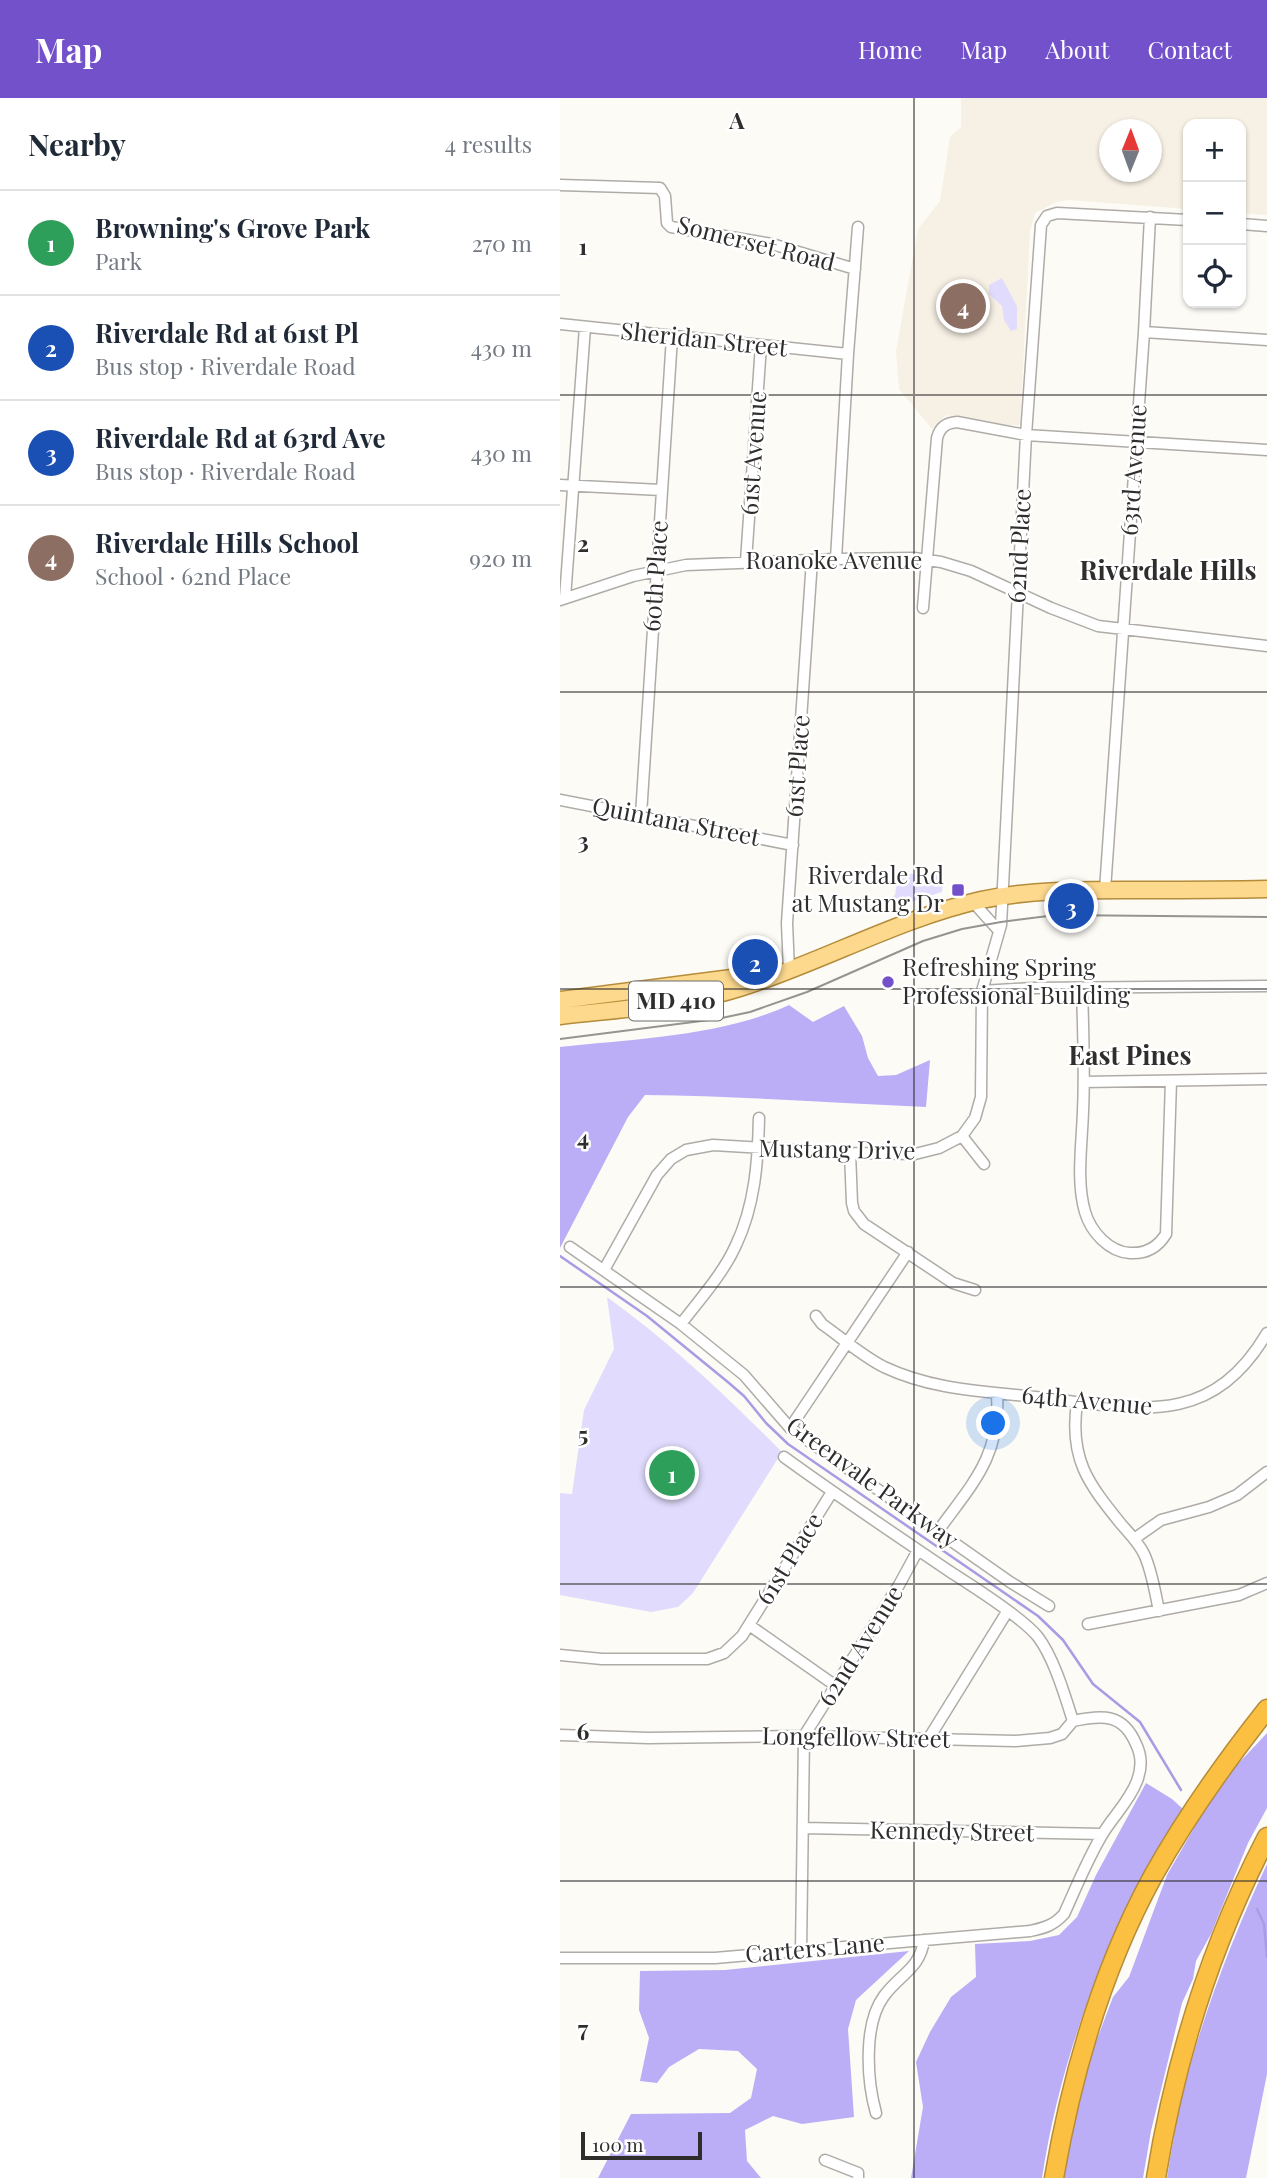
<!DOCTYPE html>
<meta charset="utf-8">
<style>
:root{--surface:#fff;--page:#f6f6f7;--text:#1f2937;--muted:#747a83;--line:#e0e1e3;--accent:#7351ca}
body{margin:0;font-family:"Playfair Display",serif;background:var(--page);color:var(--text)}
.controls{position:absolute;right:21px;top:21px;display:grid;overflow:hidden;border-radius:14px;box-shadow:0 2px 5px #0004}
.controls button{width:63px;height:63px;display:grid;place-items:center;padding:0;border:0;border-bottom:2px solid var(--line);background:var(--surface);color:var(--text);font:35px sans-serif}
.compass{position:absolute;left:539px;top:21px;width:63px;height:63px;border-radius:50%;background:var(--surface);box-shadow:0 2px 5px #0004;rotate:1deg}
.scale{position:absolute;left:21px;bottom:18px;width:121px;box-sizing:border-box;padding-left:7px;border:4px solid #2f2e2d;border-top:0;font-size:19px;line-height:24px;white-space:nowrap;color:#2f2e2d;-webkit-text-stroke:5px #fff;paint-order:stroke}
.you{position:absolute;left:434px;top:1326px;width:24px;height:24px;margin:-18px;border:5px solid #fff;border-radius:50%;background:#1a73e8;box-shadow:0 0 0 10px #1a73e833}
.badge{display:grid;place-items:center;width:46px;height:46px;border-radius:50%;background:var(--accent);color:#fff;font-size:23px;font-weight:700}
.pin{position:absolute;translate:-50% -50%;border:4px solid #fff;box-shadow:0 2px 7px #0006}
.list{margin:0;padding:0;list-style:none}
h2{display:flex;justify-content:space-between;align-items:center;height:91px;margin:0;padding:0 28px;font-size:30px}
h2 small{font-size:23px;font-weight:400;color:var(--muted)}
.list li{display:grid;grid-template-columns:46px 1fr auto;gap:21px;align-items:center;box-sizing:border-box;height:105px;padding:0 28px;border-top:2px solid var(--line)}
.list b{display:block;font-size:26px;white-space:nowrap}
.list p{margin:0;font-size:23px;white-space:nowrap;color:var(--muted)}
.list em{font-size:23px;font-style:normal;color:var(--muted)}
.icon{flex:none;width:38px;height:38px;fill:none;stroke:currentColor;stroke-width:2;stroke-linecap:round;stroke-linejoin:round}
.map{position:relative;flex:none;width:707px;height:2080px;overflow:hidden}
header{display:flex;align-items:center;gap:42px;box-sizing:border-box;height:98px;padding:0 35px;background:var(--accent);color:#fff}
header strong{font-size:33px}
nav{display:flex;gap:38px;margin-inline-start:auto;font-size:24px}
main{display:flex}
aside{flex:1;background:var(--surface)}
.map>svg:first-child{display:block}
.built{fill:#f7f0e5;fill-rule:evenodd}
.green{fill:#e1dcfd}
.forest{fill:#bbaef7}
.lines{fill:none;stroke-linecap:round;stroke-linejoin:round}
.stream{stroke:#a99ce4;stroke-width:2.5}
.minor-casing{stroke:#afaca8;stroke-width:13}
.primary-casing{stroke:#b48c3b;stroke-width:19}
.motorway-casing{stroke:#b48c3b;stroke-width:21}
.minor{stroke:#fff;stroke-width:10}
.primary{stroke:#fdd98e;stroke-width:16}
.motorway{stroke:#fbbf42;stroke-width:18}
.tram{stroke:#959491;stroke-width:2}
.grid{fill:none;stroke:#2f2e2d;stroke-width:2;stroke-opacity:0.55}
.poi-dot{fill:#7351ca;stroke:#fff;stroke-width:2.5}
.labels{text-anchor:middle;stroke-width:5;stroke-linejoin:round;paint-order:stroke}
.shield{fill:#fff;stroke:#6d6d6c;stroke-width:2}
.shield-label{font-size:23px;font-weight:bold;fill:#2f2e2d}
.street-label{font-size:24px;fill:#2f2e2d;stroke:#fff}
.poi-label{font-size:24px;fill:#2f2e2d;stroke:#fff;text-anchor:end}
.neighbourhood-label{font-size:26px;font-weight:bold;fill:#2f2e2d;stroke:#fff}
.grid-label{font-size:23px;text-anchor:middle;font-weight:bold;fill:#2f2e2d;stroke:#fff;stroke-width:5;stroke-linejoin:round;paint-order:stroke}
</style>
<header>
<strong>Map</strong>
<nav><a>Home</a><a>Map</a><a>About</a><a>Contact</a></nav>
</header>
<main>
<aside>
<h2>Nearby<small>4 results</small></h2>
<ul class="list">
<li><span class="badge" style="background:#2e9e5b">1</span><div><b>Browning's Grove Park</b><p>Park</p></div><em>270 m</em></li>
<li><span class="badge" style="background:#1a4fb4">2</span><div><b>Riverdale Rd at 61st Pl</b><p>Bus stop · Riverdale Road</p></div><em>430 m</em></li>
<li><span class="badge" style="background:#1a4fb4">3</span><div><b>Riverdale Rd at 63rd Ave</b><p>Bus stop · Riverdale Road</p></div><em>430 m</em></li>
<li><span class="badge" style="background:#8d6e63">4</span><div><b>Riverdale Hills School</b><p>School · 62nd Place</p></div><em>920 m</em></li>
</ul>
</aside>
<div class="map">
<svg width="707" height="2080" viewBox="0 0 707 2080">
<rect width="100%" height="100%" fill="#fdfbf6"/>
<path class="built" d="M401 0H707V117L681 115V26H628V111L509 102 496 104 475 115 470 133 460 327 439 328 386 317 372 331 339 291 336 253 358 131 380 103 390 39 401 29ZM550 32H592V74H550Z"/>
<path class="green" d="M442 180 457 208V231L451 233 444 222 442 208 429 196V187Z
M338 775 383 778 382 794 335 809 332 799 335 797Z
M47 1199C111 1245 167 1299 222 1354L133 1495 118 1509 91 1514 0 1497V1395L12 1396 24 1312 54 1251Z"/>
<path class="forest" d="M229 907 253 924 284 908 302 938 308 960 318 978 336 977 370 962 366 1009C272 1005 179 998 85 997L68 1019 0 1150V949C73 941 163 938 229 907Z
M707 1635V1710L688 1745 651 1836 636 1863 633 1881 622 1905 591 2033 583 2080H502L518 2006 534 1949 553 1899 569 1879 607 1777 653 1697 676 1668Z
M586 1685 612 1701 623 1711C552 1823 502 1949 482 2080H351L363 2009 356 1964 370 1934 391 1899 416 1879 415 1846 470 1843 499 1837 517 1819 536 1777Z
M707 1766V1976L686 2080H607C611 2056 615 2031 620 2006 640 1924 671 1842 707 1766Z
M349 1853 296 1902 288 1931 294 2019 242 2026 213 2018 185 2032 187 2063 201 2080H38L71 2016 170 2015 191 2000 197 1971 178 1953 139 1951 109 1969 97 1985 80 1983 89 1940 79 1912 80 1873 165 1872Z"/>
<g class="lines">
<path class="stream" d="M0 1158 87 1218 169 1285 184 1298 206 1325 228 1346 478 1518 503 1542 533 1586 580 1624 621 1692
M697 1811 704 1826 707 1859"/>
<g class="minor-casing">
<path id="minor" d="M0 87 100 90 105 98 107 125 111 129 212 146 295 171
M681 126 707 128
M0 226 288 256
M584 234 707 242
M0 387 101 392
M276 461 288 256 298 129
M186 463 201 247
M5 500 25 229
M0 502 73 478 126 467 276 461 354 460 381 464 411 473 491 510 538 528 707 548
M363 510 377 340C380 329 386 325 397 324L466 337 707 352
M0 702 233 747
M81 717 112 239
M545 792 584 234 590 119
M413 804 439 833
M229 873 227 825 252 462
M522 890C523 931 525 972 523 1013 522 1046 516 1083 525 1114 531 1134 549 1154 570 1155 586 1156 598 1149 606 1136L611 983
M422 893 473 890 707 888
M524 984 707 981
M402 1038 424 1066
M290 1055 292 1105 294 1113 304 1126 393 1185 415 1192
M10 1149 121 1226 184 1277 230 1330 450 1484 489 1508
M44 1172 97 1077 111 1061 126 1052 153 1047 290 1055 355 1056 379 1050 402 1038 415 1020 421 999 422 893 441 827 466 337 481 127 487 118 497 115 628 122
M256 1218 262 1226C282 1240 302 1258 324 1269 373 1292 422 1293 475 1299 571 1309 648 1335 707 1235
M121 1226C140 1201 163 1176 176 1147 195 1107 198 1063 199 1020
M517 1305C509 1361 528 1385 561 1426 569 1435 579 1445 584 1456 592 1473 595 1494 599 1513
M230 1330 348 1154
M224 1359C279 1399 336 1437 392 1475 414 1489 463 1520 478 1539 494 1560 505 1598 513 1623
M378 1433C412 1386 441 1358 437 1296
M574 1441 601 1422 649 1409 677 1397 707 1374
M528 1526 679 1497 707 1485
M189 1527 276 1588
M0 1557 42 1561H147L164 1555 182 1538 272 1394
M0 1637 88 1640 244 1638 455 1643 490 1640 502 1636 513 1623C542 1617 563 1615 576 1646 582 1658 582 1670 577 1683 569 1704 553 1718 542 1737 527 1762 516 1790 504 1816 494 1827 485 1830 470 1833L155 1860H0
M369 1640 447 1514
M243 1730 542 1736
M241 1853 244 1638 339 1487 358 1452
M316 2015C307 1983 303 1926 324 1898 340 1876 360 1871 364 1842
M265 2062 298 2075V2080"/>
</g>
<g class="primary-casing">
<path id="primary" d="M0 902 195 877
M0 918C60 911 125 908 183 889 264 863 338 821 421 802 473 791 527 792 580 792 622 792 665 792 707 791"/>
</g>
<g class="motorway-casing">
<path id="motorway" d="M494 2080C512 1976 542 1871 593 1778 626 1719 665 1664 707 1611
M596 2080C615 1962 652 1845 707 1739"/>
</g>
<use href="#minor" class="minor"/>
<use href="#primary" class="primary"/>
<use href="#motorway" class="motorway"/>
<path class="tram" d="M0 941 157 921 190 914 247 894 363 843 402 831 441 824 496 817 707 819"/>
</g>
<path class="grid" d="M354 0V2080M0 297H707M0 594H707M0 891H707M0 1189H707M0 1486H707M0 1783H707"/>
<g class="poi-dot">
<rect x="391" y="785" width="14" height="14" rx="3.5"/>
<circle cx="328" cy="884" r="7"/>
</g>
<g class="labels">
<rect class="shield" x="69" y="883.5" width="94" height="39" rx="5"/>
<g class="shield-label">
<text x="116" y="911">MD 410</text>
</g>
<g class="street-label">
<text transform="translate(196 146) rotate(14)" y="8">Somerset Road</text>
<text transform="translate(144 242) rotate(6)" y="8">Sheridan Street</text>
<text transform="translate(194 355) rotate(-86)" y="8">61st Avenue</text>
<text transform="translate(574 372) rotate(-86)" y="8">63rd Avenue</text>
<text transform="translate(460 448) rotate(-87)" y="8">62nd Place</text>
<text x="274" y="471">Roanoke Avenue</text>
<text transform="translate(96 478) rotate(-86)" y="8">60th Place</text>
<text transform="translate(238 668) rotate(-86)" y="8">61st Place</text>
<text transform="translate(116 724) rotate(11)" y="8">Quintana Street</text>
<text transform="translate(277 1052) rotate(1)" y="8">Mustang Drive</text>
<text transform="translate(527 1303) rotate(5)" y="8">64th Avenue</text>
<text transform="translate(312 1385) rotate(36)" y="8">Greenvale Parkway</text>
<text transform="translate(230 1461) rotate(-58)" y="8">61st Place</text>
<text transform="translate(301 1548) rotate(-58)" y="8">62nd Avenue</text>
<text transform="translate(296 1640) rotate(1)" y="8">Longfellow Street</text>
<text transform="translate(392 1734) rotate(1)" y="8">Kennedy Street</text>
<text transform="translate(255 1851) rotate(-5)" y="8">Carters Lane</text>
</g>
<g class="poi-label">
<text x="384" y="786">Riverdale Rd<tspan x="384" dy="28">at Mustang Dr</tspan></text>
<text x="342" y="878" text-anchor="start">Refreshing Spring<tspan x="342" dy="28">Professional Building</tspan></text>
</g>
<g class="neighbourhood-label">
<text x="608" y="482">Riverdale Hills</text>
<text x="570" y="967">East Pines</text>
</g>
</g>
<g class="grid-label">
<text x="177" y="31">A</text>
<text x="23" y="157">1</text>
<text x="23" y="454">2</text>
<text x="23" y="751">3</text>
<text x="23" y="1048">4</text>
<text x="23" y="1345">5</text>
<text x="23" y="1642">6</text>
<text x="23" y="1939">7</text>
</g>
</svg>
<div class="controls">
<button>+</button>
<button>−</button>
<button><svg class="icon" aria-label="locate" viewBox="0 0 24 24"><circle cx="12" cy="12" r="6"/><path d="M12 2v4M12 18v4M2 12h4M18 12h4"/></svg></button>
</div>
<svg class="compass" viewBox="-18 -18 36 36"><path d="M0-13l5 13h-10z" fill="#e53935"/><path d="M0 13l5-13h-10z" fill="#747a83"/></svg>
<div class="scale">100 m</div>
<div class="you"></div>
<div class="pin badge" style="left:112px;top:1375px;background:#2e9e5b">1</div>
<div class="pin badge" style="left:195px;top:864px;background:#1a4fb4">2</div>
<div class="pin badge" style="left:511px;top:808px;background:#1a4fb4">3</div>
<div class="pin badge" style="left:403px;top:208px;background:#8d6e63">4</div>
</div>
</main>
